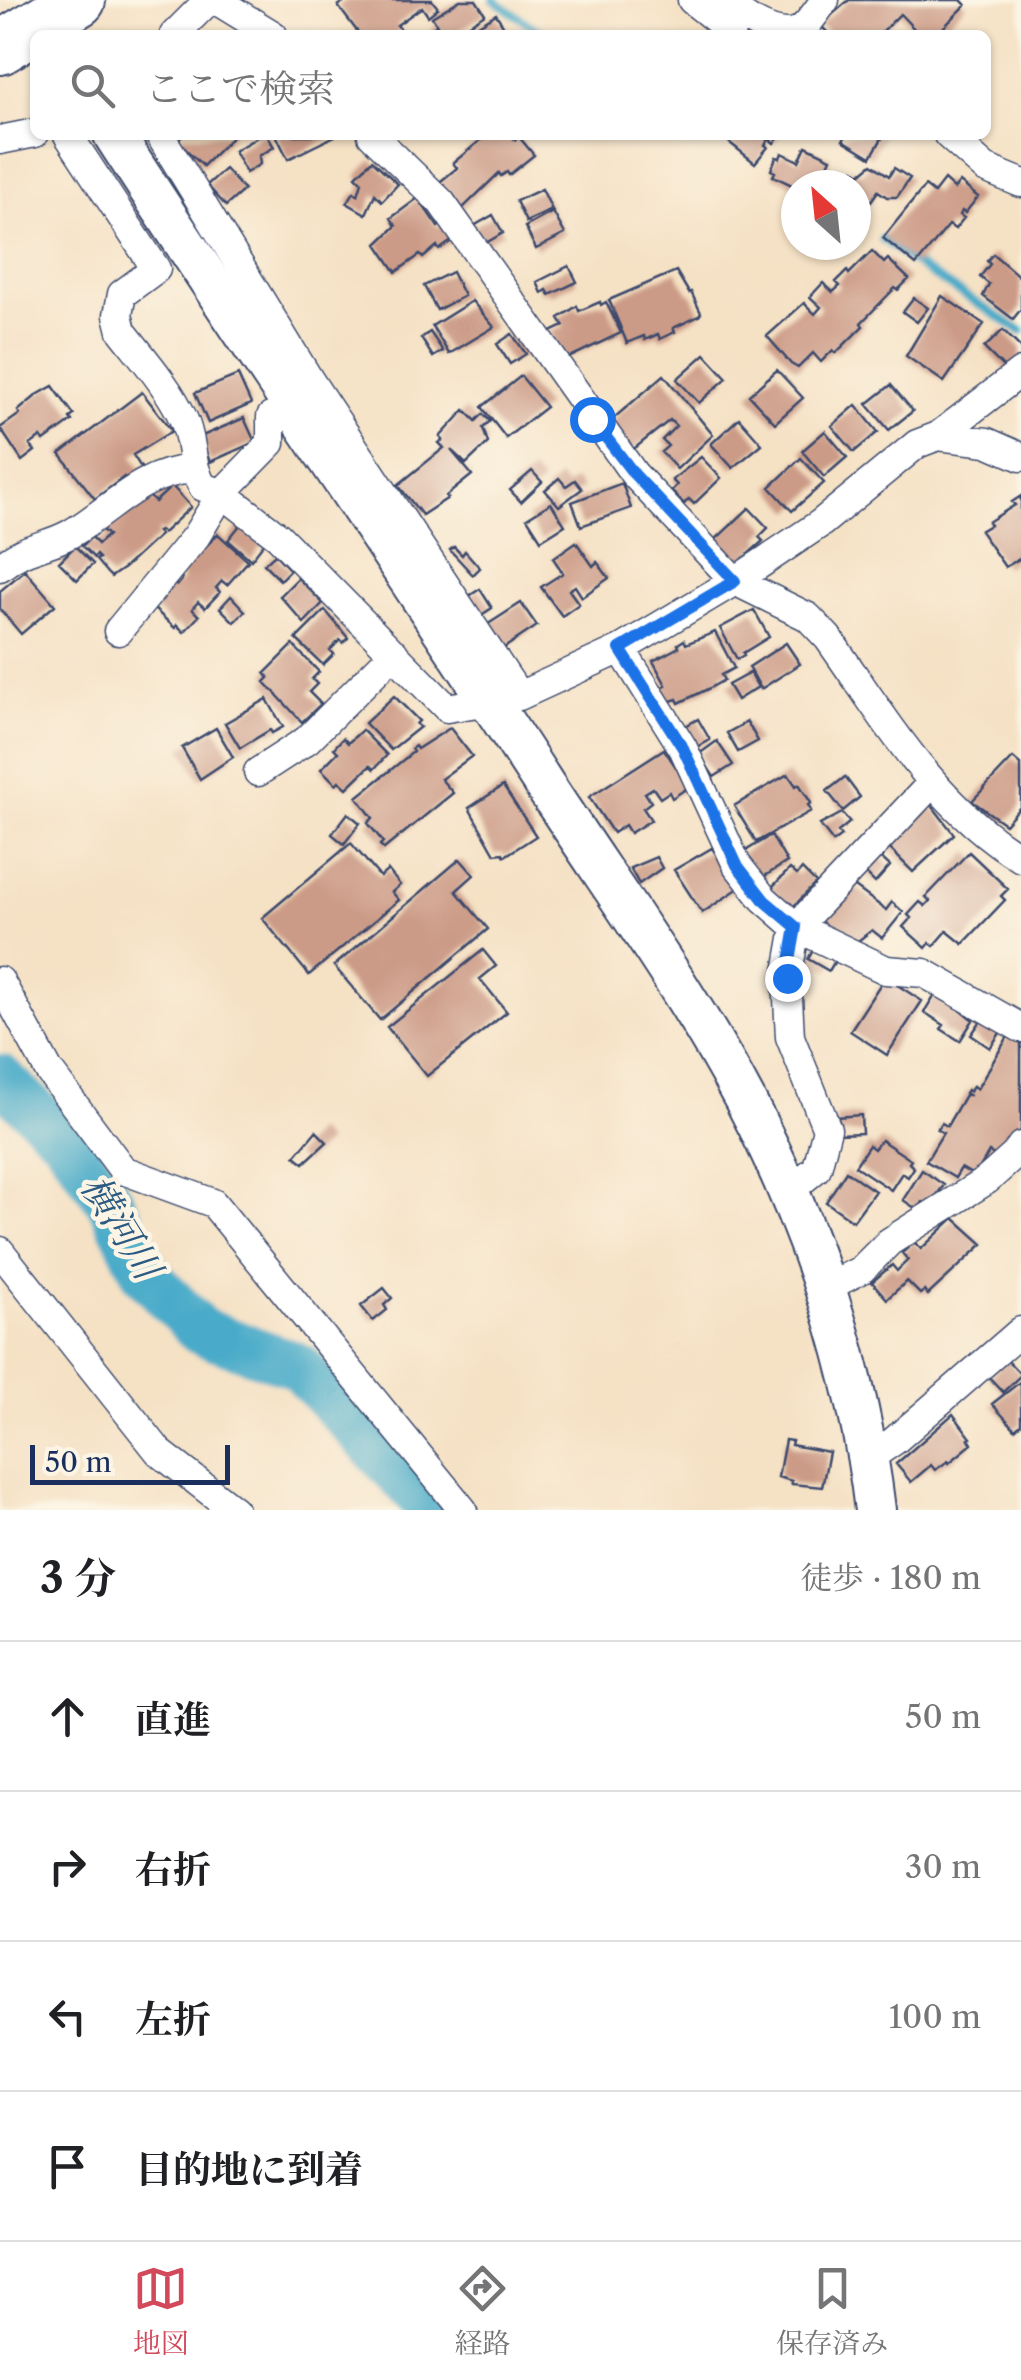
<!DOCTYPE html>
<html lang="ja">
<meta charset="utf-8">
<style>
:root{--surface:#fff;--page:#f2f2f2;--text:#202124;--muted:#757577;--line:#e0e0e0;--accent:#d1495b}
body{margin:0;font-family:"Libre Caslon Text","Noto Serif JP",serif;background:var(--page);color:var(--text)}
.compass{position:absolute;left:781px;top:170px;width:90px;height:90px;border-radius:50%;background:var(--surface);box-shadow:0 2px 8px #0004;rotate:333deg}
.scale{position:absolute;left:30px;bottom:25px;width:200px;box-sizing:border-box;padding-left:10px;border:5px solid #1b2f5e;border-top:0;font-size:28px;line-height:35px;white-space:nowrap;color:#1b2f5e;-webkit-text-stroke:8px #fcf5e5;paint-order:stroke}
.stop{position:absolute;width:30px;height:30px;margin:-22px;border:8px solid #1a73e8;border-radius:50%;background:#fff}
.stop.end{background:#1a73e8;border-color:#fff;box-shadow:0 2px 10px #0008}
.list{margin:0;padding:0;list-style:none}
h2{display:flex;justify-content:space-between;align-items:center;height:130px;margin:0;padding:0 40px;font-size:42px}
h2 small{font-size:32px;font-weight:400;color:var(--muted)}
.list li{display:grid;grid-template-columns:65px 1fr auto;gap:30px;align-items:center;box-sizing:border-box;height:150px;padding:0 40px;border-top:2px solid var(--line)}
.list b{display:block;font-size:38px;white-space:nowrap}
.list em{font-size:32px;font-style:normal;color:var(--muted)}
.icon{flex:none;width:55px;height:55px;fill:none;stroke:currentColor;stroke-width:2;stroke-linecap:round;stroke-linejoin:round}
.map{position:relative;flex:none;width:1021px;height:1510px;overflow:hidden}
.search{position:absolute;background:var(--surface);box-shadow:0 2px 8px #0004;left:30px;right:30px;top:30px;height:110px;display:flex;align-items:center;gap:25px;box-sizing:border-box;padding:0 35px;border-radius:15px;color:var(--muted);font-size:38px}
.sheet{height:730px;background:var(--surface)}
nav{display:flex;justify-content:space-around;align-items:center;box-sizing:border-box;height:140px;border-top:2px solid var(--line);background:var(--surface);font-size:28px;color:var(--muted)}
nav a{display:grid;justify-items:center;gap:5px}
nav .on{color:var(--accent)}
.map>svg:first-child{display:block}
.lines{fill:none;stroke-linecap:round;stroke-linejoin:round}
.stream{stroke:#4aabc9;stroke-width:8}
.river{stroke:#4aabc9;stroke-width:48}
.building{fill:#cc9b87}
.street-casing{stroke:#3c4a6d;stroke-width:31}
.secondary-casing{stroke:#3c4a6d;stroke-width:44}
.highway-casing{stroke:#3c4a6d;stroke-width:56}
.street{stroke:#fff;stroke-width:28}
.secondary{stroke:#fff;stroke-width:40}
.highway{stroke:#fff;stroke-width:52}
.route{stroke:#1a73e8;stroke-width:12}
.labels{text-anchor:middle;stroke-width:9;stroke-linejoin:round;paint-order:stroke}
.water-label{font-size:38px;font-style:italic;fill:#2b5a83;stroke:#fcf5e5}
</style>
<div class="map">
<svg width="1021" height="1510" viewBox="0 0 1021 1510">
<rect width="100%" height="100%" fill="#fcf5e5"/>
<filter id="ink" filterUnits="userSpaceOnUse"><feTurbulence type="fractalNoise" baseFrequency=".01" numOctaves="2"/><feDisplacementMap in="SourceGraphic" scale="20" xChannelSelector="R" yChannelSelector="G"/><feConvolveMatrix kernelMatrix="1 2 1 2 8 2 1 2 1" color-interpolation-filters="sRGB"/></filter>
<filter id="wash" filterUnits="userSpaceOnUse"><feTurbulence type="fractalNoise" baseFrequency=".0048" numOctaves="4" result="noise"/><feDisplacementMap in="SourceGraphic" scale="40" xChannelSelector="R" yChannelSelector="G"/><feGaussianBlur stdDeviation="2.25" result="paint"/><feColorMatrix in="noise" values="0 0 0 0 0 0 0 0 0 0 0 0 0 0 0 0 0 1.4 0 .05"/><feComposite in="paint" operator="in"/></filter>
<g filter="url(#wash)">
<rect width="100%" height="100%" fill="#f5e1c4"/>
<g class="lines">
<path class="stream" d="M494 0 545 35
M882 239 922 269 1021 331"/>
<path class="river" d="M0 1078 64 1138 111 1203 145 1273 200 1331 298 1366 433 1510"/>
</g>
<g id="blocks">
<path class="building" d="M347 0H432L438 8 428 16 422 7 397 25 401 30 394 35H360L338 6Z
M460 0H476L485 14 459 31 462 35H434L431 29 437 25 432 17Z
M849 0H961L966 5 936 35H920L900 14 879 35H830L820 25Z
M496 14 509 35H463Z
M183 135H234L203 166 177 141Z
M261 135H267L274 147 259 156 260 164 246 173 234 151Z
M276 135H337L288 159Z
M487 135H511L515 140 519 137 534 155 509 175 507 172 501 176 499 173 459 212 436 185 457 168 453 163Z
M720 135H780L774 143 769 139 765 145 768 147 755 163Z
M846 135H884L871 157 843 140Z
M806 146 831 158 828 165 833 167 825 185 796 187 773 176 775 172 771 170 776 157 780 158 782 153 799 161Z
M372 160 398 184 382 201 375 194 366 214 347 203 354 192 358 195 362 182 356 176Z
M872 164 889 176 894 168 910 178 897 197H887L878 191 871 201 856 191V185L845 183 854 169 860 174Z
M225 169 244 190 226 206 207 185Z
M944 180 954 189 960 182 978 197 965 213 962 211 960 215 964 218 955 229 949 225 916 265 883 238 925 186 934 193Z
M542 189 552 210 526 222 516 201Z
M418 198 438 227 442 224 453 240 439 250 437 246 423 258 420 255 396 272 377 244 396 226 391 218Z
M553 212 565 234 536 249 525 227Z
M493 215 503 233 484 244 474 226Z
M872 251 884 263 888 259 909 279 898 290 895 288 861 323 863 326 836 353 833 350 821 362 813 353 798 368 791 364 767 336 804 303 815 314 821 307 810 297 823 283 833 292 840 286 836 282 847 271 849 274Z
M993 254 1021 278V309L1013 319 983 296 989 284 980 277 990 264 987 261Z
M569 266 577 282 550 295 547 290 542 293 537 282Z
M676 271 689 293 691 292 701 313 699 316 673 328 675 332 660 339 658 334 645 340 644 336 627 343 609 300Z
M452 272 464 296 437 310 424 286Z
M942 296 984 324 944 382 906 356Z
M914 298 928 308 917 322 903 312Z
M472 301 494 327 449 354 432 326Z
M600 302 601 305 606 302 621 333 564 360 551 332 564 326 559 318 577 306 579 311Z
M1003 330 1021 348V357L1007 371 984 348Z
M430 332 443 351 433 357 421 338Z
M512 334 526 354 510 364 497 344Z
M705 354 727 378 699 403 677 379Z
M777 370 803 398 775 423 749 395Z
M238 375 251 404 208 423 195 393Z
M664 375 713 435 677 469 661 452 668 446 662 440 676 426 670 420 630 452 607 424Z
M521 376 546 407 506 438 482 407Z
M891 385 913 411 889 430 867 404Z
M53 386 74 415 70 418 72 421 44 441 41 437 30 445 35 451 22 461 0 428 20 414 18 411 37 395Z
M142 392 172 431 133 455 145 474 128 482 124 477 95 499 60 454Z
M856 405 878 432 854 452 832 426Z
M465 410 476 421 483 414 490 421 483 428 488 443 466 464 451 450 472 475 446 496 448 498 422 515 398 485 444 448 439 443 443 440 440 437Z
M244 418 255 442 210 462 200 437Z
M739 418 762 444 733 468 711 444Z
M825 431 847 457 824 477 802 451Z
M701 457 721 478 694 504 689 499 684 504 671 491 677 485 672 480Z
M801 458 824 483 792 511 770 487Z
M532 471 542 482 521 502 510 490Z
M559 478 566 486 575 480 582 489 559 506 545 490Z
M622 483 631 508 581 526 572 502Z
M172 486 191 507 163 533 160 530 157 532 160 535 124 568 111 577 108 574 96 560 99 558 96 555 94 558 82 546 91 537 98 544 108 535 102 530 113 520 149 496 155 502Z
M1021 496V558L1005 567 980 531 990 525 988 522 1015 505 1012 502Z
M551 503 565 525 541 540 527 518Z
M749 508 768 528 759 537 763 541 736 565 714 541Z
M241 524 264 543 251 560 228 540Z
M218 534 248 561 227 585 222 581 216 588 220 592 205 608 198 602 192 609 199 616 184 632 177 625 175 628 153 608 172 581 177 586 182 580 180 572Z
M576 542 593 566 597 562 609 578 582 597 575 586 569 590 579 604 562 616 541 587 563 573 553 558Z
M75 546 93 564 77 580 59 562Z
M454 547 462 555 465 551 480 568 473 575 450 550Z
M275 554 290 570 280 580 264 564Z
M25 570 55 605 21 634 0 609V591Z
M298 578 323 603 304 623 280 596Z
M480 589 492 608 475 619 463 600Z
M231 596 245 611 234 622 220 608Z
M521 603 537 626 498 652 482 628Z
M325 610 348 638 343 643 340 640 330 650 334 654 323 665 296 639Z
M754 610 769 637 743 653 744 655 737 659 720 628Z
M715 632 734 668 721 675 724 680 710 688 679 703 677 699 667 702 660 688 666 685 653 661 679 647 678 644 684 640 686 644Z
M786 643 800 664 761 689 749 667Z
M293 645 319 672 312 679 317 684 309 692 321 704 302 722 265 682 269 678 265 673Z
M750 673 758 687 737 700 728 685Z
M394 696 419 721 416 724 420 727 391 750 365 723Z
M267 699 283 727 272 733 270 730 240 748 225 723Z
M698 719 710 740 694 749 682 728Z
M747 722 758 741 738 752 727 733Z
M216 728 233 757 200 779 182 748Z
M450 728 472 756 441 779 453 793 384 849 380 845 383 842 368 823 373 818 357 797 413 752 411 749 415 746 417 749Z
M362 730 387 755 374 769 370 766 347 788 339 781 336 784 321 769 338 752 334 748 343 738 348 743Z
M717 741 733 765 714 777 699 754Z
M664 749 689 787 672 798 669 792 660 798 653 788 645 793 651 802 643 808 651 820 630 833 625 825 613 833 589 797Z
M1013 758 1021 765V806L1005 824 972 801Z
M788 774 796 786 799 784 811 803 808 805 811 811 756 842 734 806Z
M845 777 860 797 843 811 827 791Z
M503 786 536 836 505 856 503 853 495 854 469 808Z
M930 803 954 834 913 872 884 843Z
M348 813 360 823 344 844 332 834Z
M842 813 850 822 838 832 841 836 833 842 820 825Z
M771 835 787 862 757 881 741 854Z
M351 843 380 877 388 870 400 885 392 892 399 900 309 975 262 918Z
M712 848 739 888 702 913 674 870Z
M969 852 1008 889 1001 896 1005 900 963 944 947 931 934 946 930 943 926 948 903 927 911 918 908 915 920 902 925 906 930 901 926 897Z
M879 856 890 866 875 883 864 872Z
M656 857 662 868 639 884 630 868Z
M460 859 474 875 456 891 488 929 380 1020 334 966Z
M790 869 797 875 802 869 816 883 792 908 771 888Z
M843 878 886 910 892 902 903 912 882 938 872 930 854 944 819 929 823 923 820 921Z
M815 947 836 959 829 971 808 959Z
M483 950 496 966 480 979 507 1012 427 1076 387 1027Z
M885 977 922 1001 887 1055 850 1031Z
M937 991 973 1020 960 1041 941 1029 944 1025 924 1012Z
M983 1018 1002 1030 990 1048 971 1035Z
M1010 1033 1021 1040V1135L1001 1159 989 1152 975 1176 961 1168 955 1178 926 1161 943 1133 937 1129 942 1123 947 1126 965 1095H968L965 1093 967 1090 970 1092 973 1086 977 1089Z
M861 1115 862 1133 838 1134 836 1117Z
M316 1131 327 1142 304 1163 295 1156Z
M881 1140 911 1160 909 1163 914 1168 908 1177 902 1173 891 1190 855 1166 869 1145 874 1149Z
M922 1170 944 1185 929 1206 923 1202 918 1210 903 1200Z
M846 1171 875 1191 853 1221 826 1202Z
M954 1218 983 1244 928 1295 924 1291 920 1294 907 1281 887 1299 872 1282 892 1265 897 1271 908 1260 902 1253 914 1242 921 1249Z
M384 1288 392 1298 384 1305 387 1310 373 1321 361 1306Z
M1007 1360 1021 1375 1003 1392 989 1377Z
M1021 1381V1424L1015 1429 992 1404Z
M953 1414 971 1438 969 1439 972 1444 949 1463 948 1461 935 1470 931 1465 911 1482 896 1464Z
M785 1440 792 1441 791 1445 829 1452 822 1487 791 1484 792 1481 778 1477Z"/>
</g>
</g>
<g filter="url(#ink)">
<use href="#blocks" fill-opacity="0" stroke="#3c4a6d" stroke-width="2.5"/>
<g class="lines">
<g class="street-casing">
<path id="street" d="M216 0 273 35
M692 0 731 31
M725 0C739 16 776 40 798 31 808 26 818 9 825 0
M174 35 209 0
M68 135 156 269 122 294 118 315 122 331C143 358 168 386 183 418 194 441 189 464 203 487L222 493 278 536 447 708 519 696 621 649 735 581 821 523 917 444 938 436 1021 372
M160 135 310 381 519 696
M372 135 441 202 634 474 735 581 808 617 828 638C884 717 936 807 1021 858
M948 135 985 168 1021 183
M0 140 35 133
M938 436 987 442 1021 457
M0 567C27 545 44 548 70 534 114 508 138 474 192 469
M118 631 196 536 222 493 271 443V417
M621 649 683 748 737 865 764 899 796 927 787 978 790 1037 827 1129 817 1168 789 1191
M258 772 307 740 394 653
M932 783 796 927 886 970 924 973 1021 1028
M0 981 49 1071 123 1170 213 1203 463 1510
M0 1251 159 1452 234 1510
M825 1288 861 1270 889 1242 987 1180 1015 1155 1021 1146
M869 1458 894 1441 1021 1331"/>
</g>
<g class="secondary-casing">
<path id="secondary" d="M114 135C255 354 404 567 545 786 613 890 688 992 746 1102 812 1228 858 1369 875 1510"/>
</g>
<g class="highway-casing">
<path id="highway" d="M0 48 79 0"/>
</g>
<use href="#street" class="street"/>
<use href="#secondary" class="secondary"/>
<use href="#highway" class="highway"/>
</g>
</g>
<g class="lines" filter="url(#ink)">
<path class="route" d="M592 419 634 474 735 581 620 649 683 748 737 865 764 900 796 927 787 978"/>
</g>
<g class="labels">
<g class="water-label">
<text transform="translate(121 1227) rotate(58)" y="13">横河川</text>
</g>
</g>
</svg>
<svg class="compass" viewBox="-18 -18 36 36"><path d="M0-13l5 13h-10z" fill="#e53935"/><path d="M0 13l5-13h-10z" fill="#757577"/></svg>
<div class="scale">50 m</div>
<div class="stop" style="left:592px;top:419px"></div>
<div class="stop end" style="left:787px;top:978px"></div>
<div class="search"><svg class="icon" aria-label="search" viewBox="0 0 24 24"><circle cx="10" cy="10" r="6"/><path d="M15 15l6 6"/></svg>ここで検索</div>
</div>
<section class="sheet">
<h2>3 分<small>徒歩 · 180 m</small></h2>
<ul class="list">
<li><svg class="icon" aria-label="ahead" viewBox="0 0 24 24"><path d="M12 20V5M6 11l6-6 6 6"/></svg><div><b>直進</b></div><em>50 m</em></li>
<li><svg class="icon" aria-label="right" viewBox="0 0 24 24"><path d="M7 20v-9h11M14 6l5 5-5 5"/></svg><div><b>右折</b></div><em>30 m</em></li>
<li><svg class="icon" aria-label="left" viewBox="0 0 24 24"><path d="M17 20v-9H6M10 6l-5 5 5 5"/></svg><div><b>左折</b></div><em>100 m</em></li>
<li><svg class="icon" aria-label="arrive" viewBox="0 0 24 24"><path d="M6 21V4h12l-3 4 3 4H6"/></svg><div><b>目的地に到着</b></div></li>
</ul>
</section>
<nav>
<a class="on"><svg class="icon" aria-label="map" viewBox="0 0 24 24"><path d="M3 6l6-2 6 2 6-2v14l-6 2-6-2-6 2zM9 4v14M15 6v14"/></svg>地図</a>
<a><svg class="icon" aria-label="directions" viewBox="0 0 24 24"><path d="M12 3l9 9-9 9-9-9zM9 14v-3h6M13 9l2 2-2 2"/></svg>経路</a>
<a><svg class="icon" aria-label="saved" viewBox="0 0 24 24"><path d="M7 4h10v16l-5-4-5 4z"/></svg>保存済み</a>
</nav>
